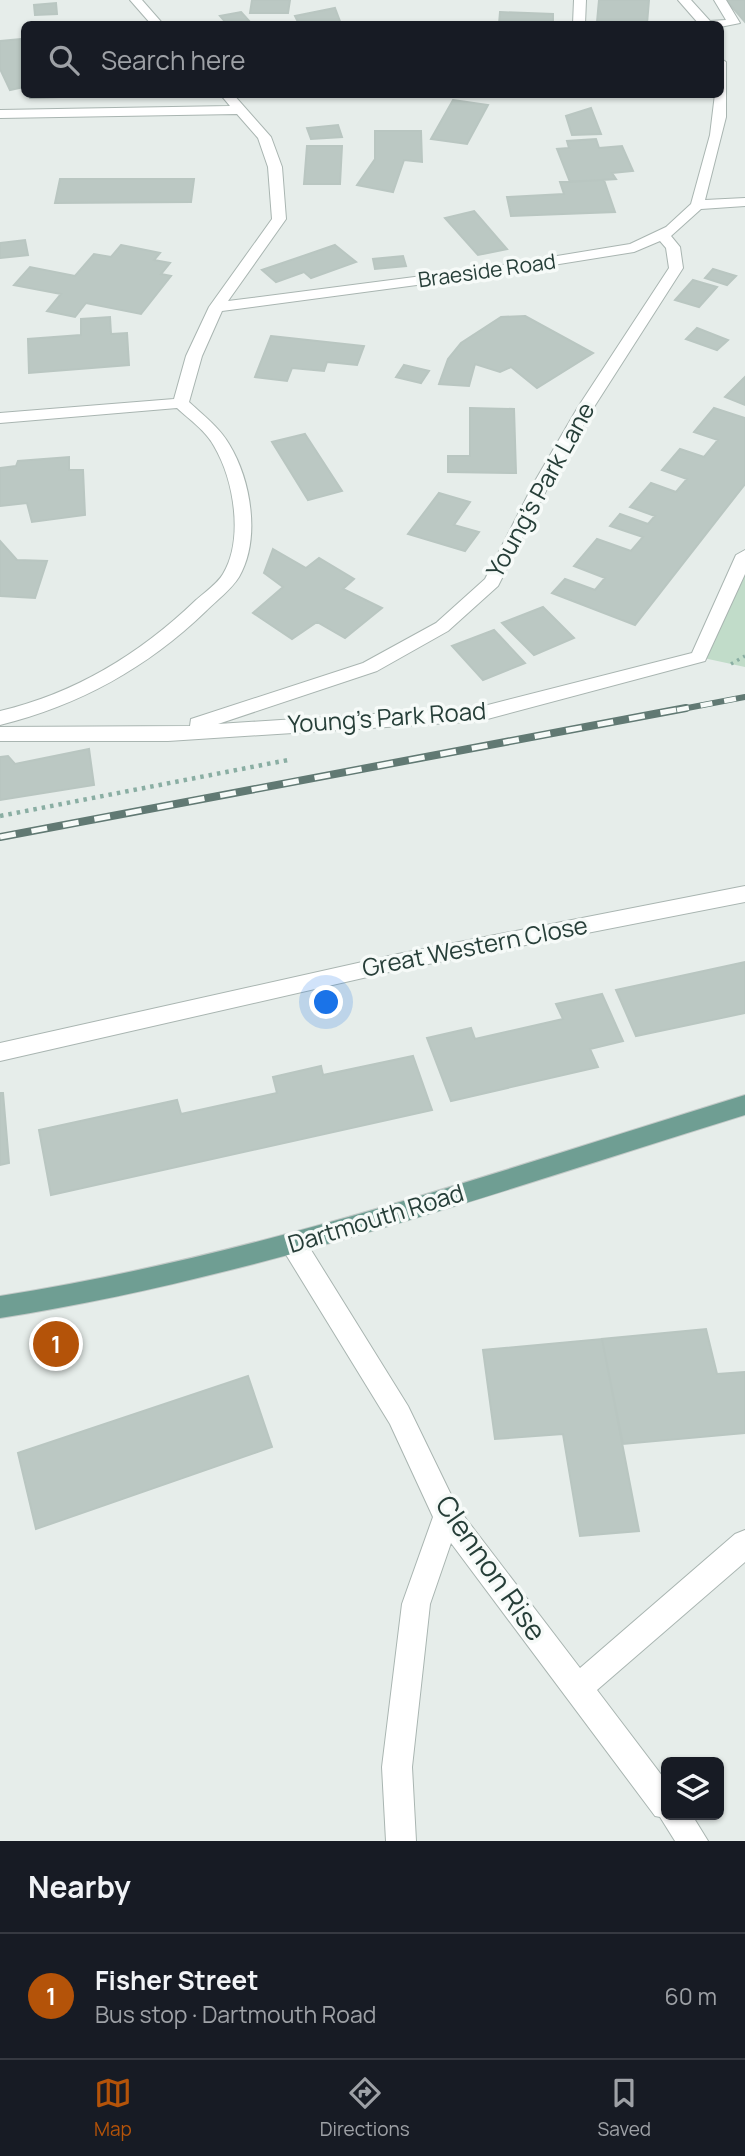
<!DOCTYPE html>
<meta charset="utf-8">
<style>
:root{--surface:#171b24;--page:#20242c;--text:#f1f3f6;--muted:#9ea1a6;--line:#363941;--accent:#b45309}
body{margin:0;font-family:Manrope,sans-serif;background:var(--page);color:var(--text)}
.controls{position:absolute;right:21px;bottom:21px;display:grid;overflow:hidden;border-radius:10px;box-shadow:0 2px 5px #0004}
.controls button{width:63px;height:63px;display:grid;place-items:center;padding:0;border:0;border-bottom:2px solid var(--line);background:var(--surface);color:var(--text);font:35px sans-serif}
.you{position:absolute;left:327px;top:1003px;width:24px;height:24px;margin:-18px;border:5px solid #fff;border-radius:50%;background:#1a73e8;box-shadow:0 0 0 10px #1a73e833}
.badge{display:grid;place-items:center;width:46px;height:46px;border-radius:50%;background:var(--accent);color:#fff;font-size:23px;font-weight:700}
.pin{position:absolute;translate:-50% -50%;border:4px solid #fff;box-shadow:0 2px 7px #0006}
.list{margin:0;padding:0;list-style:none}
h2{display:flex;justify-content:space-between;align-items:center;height:91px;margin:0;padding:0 28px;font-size:30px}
h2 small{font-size:23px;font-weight:400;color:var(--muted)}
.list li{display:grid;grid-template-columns:46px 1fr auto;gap:21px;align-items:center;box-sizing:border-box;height:126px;padding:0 28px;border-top:2px solid var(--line)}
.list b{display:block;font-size:26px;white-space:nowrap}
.list p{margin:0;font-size:23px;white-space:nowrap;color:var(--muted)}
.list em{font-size:23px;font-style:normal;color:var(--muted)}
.icon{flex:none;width:38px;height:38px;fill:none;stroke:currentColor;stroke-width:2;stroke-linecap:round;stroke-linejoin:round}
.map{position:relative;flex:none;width:745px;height:1841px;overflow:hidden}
.search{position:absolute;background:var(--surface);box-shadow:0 2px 5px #0004;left:21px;right:21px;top:21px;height:77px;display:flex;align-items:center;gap:18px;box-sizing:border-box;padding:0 24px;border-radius:10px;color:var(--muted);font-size:26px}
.sheet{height:217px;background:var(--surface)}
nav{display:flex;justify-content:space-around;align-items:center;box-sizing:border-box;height:98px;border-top:2px solid var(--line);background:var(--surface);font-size:19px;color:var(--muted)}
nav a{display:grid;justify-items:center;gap:4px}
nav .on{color:var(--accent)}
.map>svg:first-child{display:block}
.green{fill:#c1dcc9}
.building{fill:#bbc8c3;stroke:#b9c6c1;stroke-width:2}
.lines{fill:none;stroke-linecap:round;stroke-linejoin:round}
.minor-casing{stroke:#a9b5b1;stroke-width:2}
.major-casing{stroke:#c2c9c7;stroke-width:2}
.path-far1{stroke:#8aaea3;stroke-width:3.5;stroke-dasharray:2.5 4.5;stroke-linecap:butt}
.path{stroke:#8aaea3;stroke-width:4.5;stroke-dasharray:3.5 5;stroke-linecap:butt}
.minor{fill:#fff;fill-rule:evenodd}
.major{fill:#6f9e93;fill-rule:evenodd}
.rail-far1-casing{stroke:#617973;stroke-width:6}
.rail-casing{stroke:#617973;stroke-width:8}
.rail-far1{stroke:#f6faf8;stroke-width:4.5;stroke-dasharray:12;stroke-linecap:butt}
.rail{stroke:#f6faf8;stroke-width:5;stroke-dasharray:16;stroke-linecap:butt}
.labels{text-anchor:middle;stroke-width:7;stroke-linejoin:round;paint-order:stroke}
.far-street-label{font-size:21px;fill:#263e38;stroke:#f6faf8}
.street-label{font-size:24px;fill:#263e38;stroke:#f6faf8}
.near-street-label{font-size:28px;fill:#263e38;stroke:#f6faf8}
</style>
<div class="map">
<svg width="745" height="1841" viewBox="0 0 745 1841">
<rect width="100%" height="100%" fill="#e6edea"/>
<path class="green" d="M745 555V667L699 657Z"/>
<path class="building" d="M252 0H290L288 13H250Z
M599 0H649L647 24 597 22Z
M726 0H745V22Z
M56 3 57 14 35 15 34 5Z
M335 8 341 24H299L295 16Z
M241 12 250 22 227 24 220 16Z
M500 12 553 14V24H499Z
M21 39 24 41V87L10 90 0 69V41Z
M29 94H162L30 98Z
M453 100 488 105 467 144 431 139Z
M591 108 601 134 572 135 566 116Z
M338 125 342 137 311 139 307 128Z
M375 131H421L422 162 404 160 393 192 357 185 375 159Z
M596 139 599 148 622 146 633 171 612 173 616 179 570 182 557 149 569 148 567 141Z
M307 146H342L340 184H304Z
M60 179H194L191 202 55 203Z
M604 180 615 212 511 216 507 197 564 194 560 182Z
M474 211 507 249 478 255 445 218Z
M25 240 28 255 0 258V243Z
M121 245 160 253 154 260 170 263 161 274 171 276 141 314 86 303 75 317 47 311 61 294 14 285 30 267 75 276 94 254 111 257Z
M335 245 356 262 311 278 304 272 276 282 262 270Z
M403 256 406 266 375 269 373 259Z
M713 269 736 276 727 285 705 278Z
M693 280 717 287 699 307 675 300Z
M525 316 593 353 537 388 511 367 500 372 475 364 469 386 439 384 448 359 461 343 501 317Z
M110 317 111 334 127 333 129 365 29 373 28 339 81 335V319Z
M697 328 728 340 717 350 686 339Z
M271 336 364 346 357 365 327 362 324 371 292 368 287 381 255 377Z
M404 365 429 371 421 383 396 377Z
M745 377V405L725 397Z
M470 408 514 409 516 473 448 472V456H470Z
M714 408 745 418V484L635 625 552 593 565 579 595 590 605 578 574 566 597 539 631 551 643 537 610 526 620 514 648 524 655 516 630 507 651 483 676 492 687 479 662 470 680 449 704 457 718 440 694 432Z
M305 434 342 491 308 500 272 442Z
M69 457V470H83L85 515 32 522 27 503 0 506V468L16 466 18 461Z
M439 493 470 502 454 525 479 532 465 551 408 534Z
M0 541 17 560 47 561 35 598 0 596Z
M273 549 306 568 319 558 354 579 343 589 382 608 345 638 317 622 292 639 253 613 283 587 264 573Z
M543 607 574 638 534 655 502 623Z
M494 630 525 663 483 680 452 646Z
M89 749 94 785 0 800V757L8 756 15 764Z
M745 962V1013L636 1036 616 990Z
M602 994 623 1041 590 1049 598 1067 451 1101 427 1038 471 1028 475 1039 563 1019 556 1004Z
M413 1056 432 1110 51 1195 39 1130 177 1100 181 1114 277 1093 273 1077 321 1066 323 1075Z
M0 1093H3L9 1163 0 1165Z
M706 1329 717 1374 745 1372V1433L623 1444 602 1339Z
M602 1339 639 1531 580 1536 563 1434 495 1439 483 1350Z
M248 1376 272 1447 36 1529 18 1453Z"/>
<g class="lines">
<g class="minor-casing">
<path id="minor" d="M130 0H142L163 24H151Z
M574 0H586L585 24H573Z
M678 0H691L710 21 726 20 714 0H726L740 23 720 27V24H699Z
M720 58 726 62V117L705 200 745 198V206L701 209 671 236 680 247 683 268 594 407 551 481 498 586 448 631 377 671 218 724 480 707 692 653 736 555 745 550V574L705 661 480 721 168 741H0V727L190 726 191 719 363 663 436 623 485 579 535 481 578 407 669 268 666 248 660 241 634 252 484 276 222 311 202 356 189 402C203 415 219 427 229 444 251 480 261 539 239 577 231 590 217 600 206 611 147 668 80 705 0 725V711C76 693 140 654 196 600 205 592 217 584 223 574 244 539 234 480 214 446 206 431 190 420 177 408L0 423V413L174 399 186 356 209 307 272 219 268 167 258 138 237 114 0 118V110L230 106 220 94H233L271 137 282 167 286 219 228 301 484 268 630 244 666 227 691 204 710 135 715 94H720Z
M745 886V902L398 970 0 1061V1043L398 954Z
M294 1234 303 1237 408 1406 457 1507 580 1668 735 1534 745 1530V1562L597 1690 666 1781V1815H692L708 1841H675L660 1817 655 1816 451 1543 430 1604 412 1767 416 1841H386L382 1767 402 1604 433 1517 390 1424 285 1253 282 1245 285 1237Z"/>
</g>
<g class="major-casing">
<path id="major" d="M745 1095V1115C499 1191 255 1278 0 1318V1296C255 1256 499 1171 745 1095Z"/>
</g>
<path class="path-far1" d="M731 664 745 656"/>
<path class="path" d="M0 816 288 760"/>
<use href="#minor" class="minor"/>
<use href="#major" class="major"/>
<g class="rail-far1-casing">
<path id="rail-far1" d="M677 710 745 697"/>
</g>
<g class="rail-casing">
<path id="rail" d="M0 837 686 708"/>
</g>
<use href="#rail-far1" class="rail-far1"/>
<use href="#rail" class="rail"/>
</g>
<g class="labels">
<g class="far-street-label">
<text transform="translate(487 271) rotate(-8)" y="7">Braeside Road</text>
</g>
<g class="street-label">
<text transform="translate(541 490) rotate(-61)" y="8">Young's Park Lane</text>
<text transform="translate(387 718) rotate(-4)" y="8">Young's Park Road</text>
<text transform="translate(475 947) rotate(-11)" y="8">Great Western Close</text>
<text transform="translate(376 1219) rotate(-17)" y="8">Dartmouth Road</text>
</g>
<g class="near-street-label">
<text transform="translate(491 1568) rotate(55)" y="10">Clennon Rise</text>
</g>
</g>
</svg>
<div class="controls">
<button><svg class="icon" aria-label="layers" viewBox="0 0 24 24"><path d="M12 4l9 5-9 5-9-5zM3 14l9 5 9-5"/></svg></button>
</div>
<div class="you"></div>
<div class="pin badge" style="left:56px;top:1344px">1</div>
<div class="search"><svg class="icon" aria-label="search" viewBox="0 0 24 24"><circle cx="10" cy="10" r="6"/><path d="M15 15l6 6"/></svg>Search here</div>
</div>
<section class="sheet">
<h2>Nearby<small></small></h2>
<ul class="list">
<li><span class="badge">1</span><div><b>Fisher Street</b><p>Bus stop · Dartmouth Road</p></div><em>60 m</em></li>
</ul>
</section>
<nav>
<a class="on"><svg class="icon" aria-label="map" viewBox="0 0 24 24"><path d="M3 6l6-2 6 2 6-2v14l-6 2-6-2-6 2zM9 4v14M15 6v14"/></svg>Map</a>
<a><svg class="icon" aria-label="directions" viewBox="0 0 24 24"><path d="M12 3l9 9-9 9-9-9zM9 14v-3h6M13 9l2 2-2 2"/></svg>Directions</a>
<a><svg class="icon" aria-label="saved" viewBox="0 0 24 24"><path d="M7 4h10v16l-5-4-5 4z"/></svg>Saved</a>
</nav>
